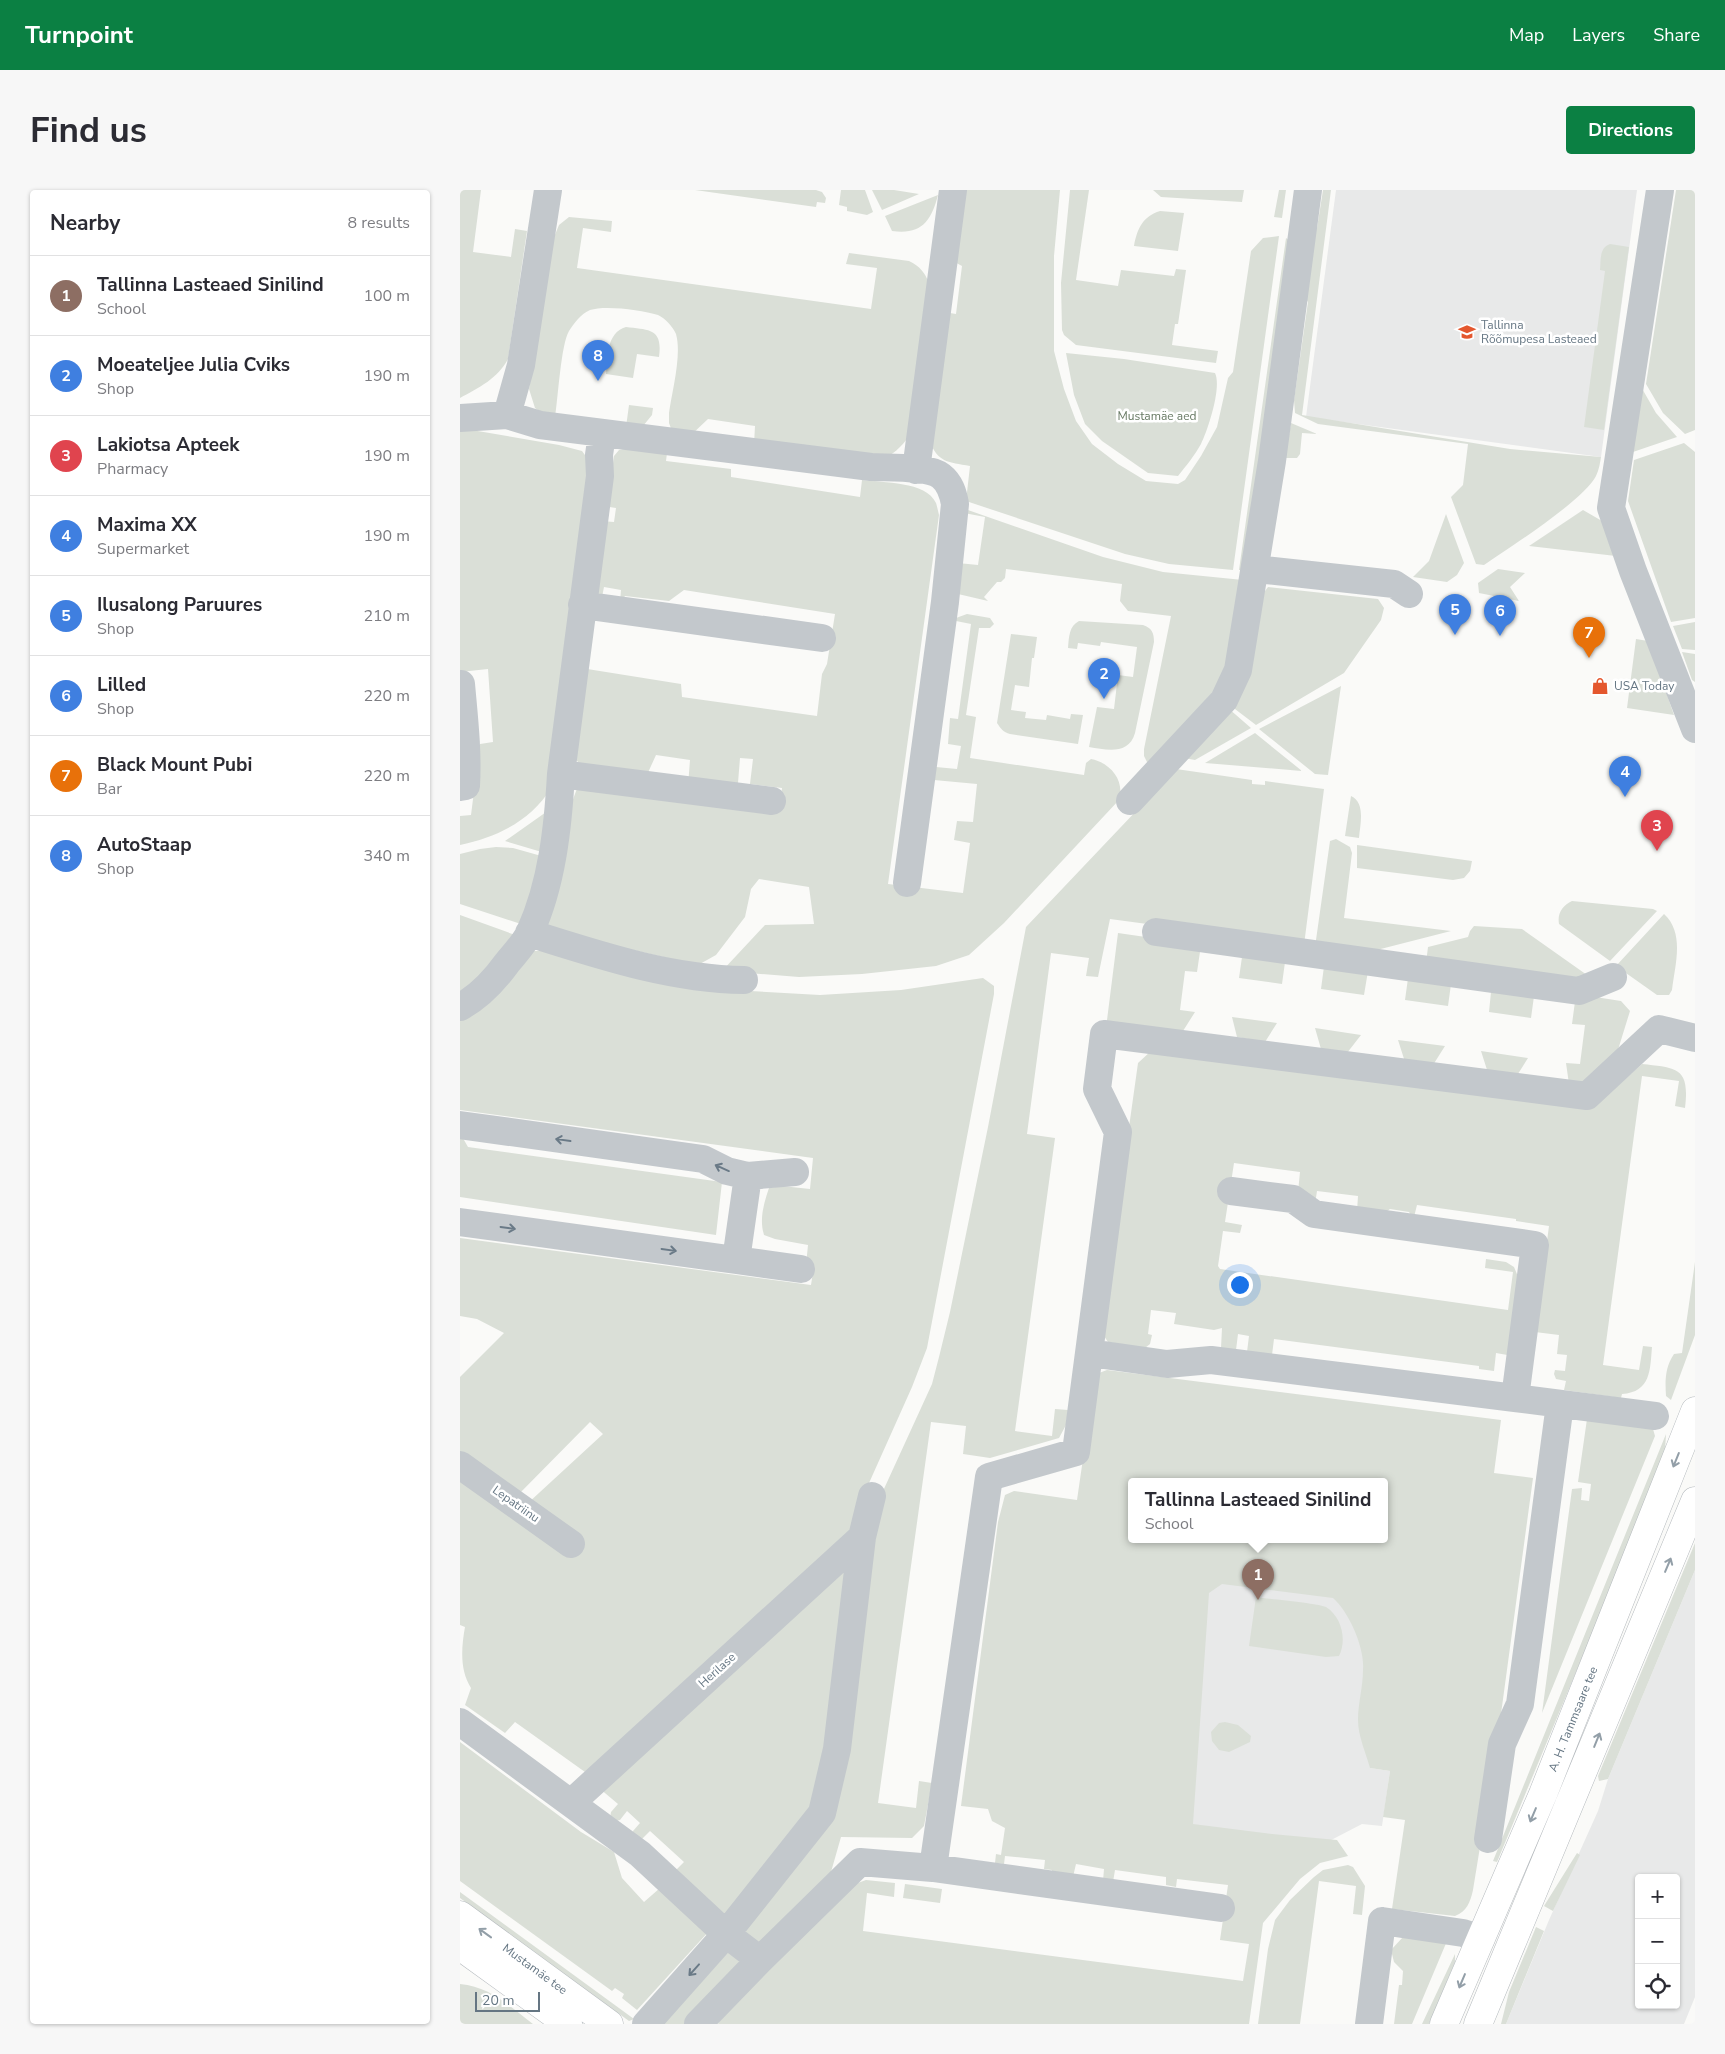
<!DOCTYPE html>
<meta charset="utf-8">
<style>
:root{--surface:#fff;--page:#f7f7f7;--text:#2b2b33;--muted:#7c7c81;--line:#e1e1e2;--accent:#0b8043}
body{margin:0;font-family:"Nunito Sans",sans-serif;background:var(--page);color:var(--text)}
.controls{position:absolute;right:15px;bottom:15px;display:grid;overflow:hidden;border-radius:5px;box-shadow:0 1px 4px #0004}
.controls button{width:45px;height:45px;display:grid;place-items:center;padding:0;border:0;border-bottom:1px solid var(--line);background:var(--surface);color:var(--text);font:25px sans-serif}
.scale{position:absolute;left:15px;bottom:12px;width:65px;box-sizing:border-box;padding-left:5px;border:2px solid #657683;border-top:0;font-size:14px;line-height:18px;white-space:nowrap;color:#657683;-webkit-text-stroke:4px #fff;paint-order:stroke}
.you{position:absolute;left:779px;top:1094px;width:18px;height:18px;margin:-12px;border:4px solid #fff;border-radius:50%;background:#1a73e8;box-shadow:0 0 0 8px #1a73e833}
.badge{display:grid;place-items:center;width:32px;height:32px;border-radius:50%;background:var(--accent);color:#fff;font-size:16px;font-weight:700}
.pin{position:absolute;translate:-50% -41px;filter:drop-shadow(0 1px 2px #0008)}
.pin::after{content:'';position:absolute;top:26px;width:18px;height:15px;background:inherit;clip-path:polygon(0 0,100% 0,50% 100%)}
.popup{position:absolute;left:668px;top:1288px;width:260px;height:65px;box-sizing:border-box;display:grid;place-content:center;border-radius:5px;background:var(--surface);filter:drop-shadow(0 1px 4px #0005);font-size:16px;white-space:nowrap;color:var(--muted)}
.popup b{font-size:19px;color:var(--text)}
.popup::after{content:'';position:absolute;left:50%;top:100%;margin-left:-10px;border:10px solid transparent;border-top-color:var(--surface)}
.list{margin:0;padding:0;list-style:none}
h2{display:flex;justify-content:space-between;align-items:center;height:65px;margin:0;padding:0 20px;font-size:21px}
h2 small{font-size:16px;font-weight:400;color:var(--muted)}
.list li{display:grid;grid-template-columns:32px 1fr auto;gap:15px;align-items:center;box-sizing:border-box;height:80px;padding:0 20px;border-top:1px solid var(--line)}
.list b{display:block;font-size:19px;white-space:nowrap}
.list p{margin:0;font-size:16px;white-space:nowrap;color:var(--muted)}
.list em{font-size:16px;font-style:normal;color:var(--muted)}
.icon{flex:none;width:28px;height:28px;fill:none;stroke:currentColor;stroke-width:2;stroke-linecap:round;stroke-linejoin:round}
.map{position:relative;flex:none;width:1235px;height:1834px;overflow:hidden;border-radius:5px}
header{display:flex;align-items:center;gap:30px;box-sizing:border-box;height:70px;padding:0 25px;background:var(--accent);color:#fff}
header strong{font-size:24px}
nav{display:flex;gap:28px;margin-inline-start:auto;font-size:18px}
.intro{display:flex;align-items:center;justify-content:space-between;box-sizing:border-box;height:120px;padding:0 30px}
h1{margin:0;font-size:35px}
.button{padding:12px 22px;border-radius:5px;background:var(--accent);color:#fff;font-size:18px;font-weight:700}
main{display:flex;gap:30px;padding:0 30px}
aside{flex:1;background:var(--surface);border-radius:5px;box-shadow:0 1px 4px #0004}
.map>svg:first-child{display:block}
.built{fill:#e8e9e9;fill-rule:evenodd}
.green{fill:#dadfd7;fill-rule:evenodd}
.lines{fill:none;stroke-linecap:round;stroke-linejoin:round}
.major-casing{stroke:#b5babe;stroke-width:29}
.minor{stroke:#c3c8cc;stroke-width:28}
.major{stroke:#fff;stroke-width:28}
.oneway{stroke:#6a7a87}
.oneway2{stroke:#939fa8}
.labels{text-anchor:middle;stroke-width:5;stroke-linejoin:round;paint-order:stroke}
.poi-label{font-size:12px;fill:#657683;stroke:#fff;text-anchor:start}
.park-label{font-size:12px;fill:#687a64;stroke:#fff}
.street-label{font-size:12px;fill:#657683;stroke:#fff}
</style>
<header>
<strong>Turnpoint</strong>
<nav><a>Map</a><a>Layers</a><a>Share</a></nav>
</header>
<div class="intro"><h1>Find us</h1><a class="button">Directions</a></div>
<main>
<aside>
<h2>Nearby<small>8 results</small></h2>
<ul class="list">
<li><span class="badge" style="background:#8d6e63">1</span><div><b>Tallinna Lasteaed Sinilind</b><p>School</p></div><em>100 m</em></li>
<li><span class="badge" style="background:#3f7fe0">2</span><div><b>Moeateljee Julia Cviks</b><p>Shop</p></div><em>190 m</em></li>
<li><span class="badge" style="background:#e0444e">3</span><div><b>Lakiotsa Apteek</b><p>Pharmacy</p></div><em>190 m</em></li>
<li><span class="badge" style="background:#3f7fe0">4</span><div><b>Maxima XX</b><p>Supermarket</p></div><em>190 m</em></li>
<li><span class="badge" style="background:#3f7fe0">5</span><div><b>Ilusalong Paruures</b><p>Shop</p></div><em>210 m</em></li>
<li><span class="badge" style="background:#3f7fe0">6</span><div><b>Lilled</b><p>Shop</p></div><em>220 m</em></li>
<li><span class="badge" style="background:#e8710a">7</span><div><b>Black Mount Pubi</b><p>Bar</p></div><em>220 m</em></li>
<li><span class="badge" style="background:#3f7fe0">8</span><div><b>AutoStaap</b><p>Shop</p></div><em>340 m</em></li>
</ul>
</aside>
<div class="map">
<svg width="1235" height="1834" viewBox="0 0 1235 1834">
<rect width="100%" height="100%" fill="#fafaf8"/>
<path class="built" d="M876 0H1177L1141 267 846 227Z
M950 1304 910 1578 930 1581 922 1636 902 1634 798 1688 739 1680 672 1349H924Z
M1235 1380V1807L1224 1834H1046L1089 1730 1138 1621 1148 1589ZM1179 1688H1216V1815H1179Z"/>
<path class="green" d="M0 0H21L13 62 51 67 55 39 67 41 48 169C38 188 19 198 0 208Z
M235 0H356L362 2 366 8 365 13 357 12 356 17Z
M381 0H405L413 22 407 25 387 21V17L379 15Z
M412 0H434L459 4 422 20Z
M502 0H600L594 66V161L604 199 616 231 632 254 658 274 686 291 718 294 725 290 741 266 757 237 768 188 773 182 791 61 803 48 819 46 773 380 709 374 665 364 506 311 510 276C488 272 478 273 469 250L484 122 496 124 502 76 491 70Z
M610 0H629L616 90 658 96 661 80 714 86 716 79 726 80 718 134H715L712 155 758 161 756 173 616 155 604 145 602 140 601 93Z
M693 0H784L782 12 701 7Z
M819 0H826L822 28 814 27Z
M863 0H871L842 225 1050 259 1141 267C1140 273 1139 280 1136 286 1124 310 1049 358 1024 375L1016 374 991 307 1003 295 1008 254 858 234 835 223 834 210 848 112 842 103 849 42 857 38Z
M1216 0H1235V240L1225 244 1203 223 1186 194Z
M478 5C471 32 461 45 432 41L425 26Z
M700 21 724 23 718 61 674 56C677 39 683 26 700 21Z
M109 27 152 31 151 42 123 38 117 78 411 119 417 78 386 74 389 63 449 71C460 76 465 83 469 93L449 246C441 258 433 264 420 271L294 254 295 236 248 229 230 246 212 241 209 233V223C212 201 222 165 216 144 213 137 205 128 198 125 182 120 145 115 130 120 121 124 114 133 109 141 101 154 98 209 95 227L83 224 75 218 69 199 94 47 99 35Z
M826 48 830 51 785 380H779Z
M1150 54 1169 57 1144 240 1124 237 1145 81 1140 80C1141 70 1139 58 1150 54Z
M166 137C189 140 203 138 199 167L177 164 173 188 146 184C148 167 146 143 166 137Z
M606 163 664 169 755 183C762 197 748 240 741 254 735 265 726 276 718 286L688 283 642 251 625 234 614 205Z
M1180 195 1196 223 1217 247 1170 263Z
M169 215 193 218 192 225 183 236 166 237Z
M831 233 857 244 842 243 840 264 837 268H825Z
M0 238 99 255 122 261 133 276 91 598C71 631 37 647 0 655V626L11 625 20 554 33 552 28 479 0 482Z
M1224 253 1235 262V428L1211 432 1168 311 1174 270Z
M169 258 207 263 206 271 271 279V287L400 307 402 290C423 293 466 291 476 313 477 316 478 321 479 325L428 694 503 703 510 653 494 650 497 631 513 632 517 594 474 590 476 577 497 579 501 556 488 554 490 528 498 529 511 434 496 431V428L507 424 530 428 534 434 530 438H519L506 525 516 527 510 568 624 585 626 573 631 569C651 573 665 591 659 610L544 733 509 765 476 776 402 784 339 787 262 781 305 735 354 734 349 697 299 689 291 699 285 727 256 765 238 775 95 742 88 735 86 724 112 612 118 596 320 618 322 598 290 594 293 569 280 568 278 593 228 596 230 570 196 565 186 587 125 578 108 563 121 478 221 494 222 507 357 526 362 484 367 474 375 424 224 400 209 411 165 406 160 413 161 400 144 397 142 407 137 408 141 331 154 332 156 318 143 316 149 273H153L154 266 159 260Z
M505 319 643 367 703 382 783 390 769 484 688 574 684 566V559L711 426 668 421 660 411 662 394 546 379 545 388 541 392H537L524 407 528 411 498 404V373L518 375 525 327 504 323Z
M1123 320 1142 331 1156 366 1069 356Z
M986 324 1004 373 997 385 987 392 953 387 969 371Z
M1038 379 1065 383 1050 397 1059 411 1019 403 1018 393Z
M808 397 918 409 924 418 921 430 884 483 796 535 771 516 802 405Z
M619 431 683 435C692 438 694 443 694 452L675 543C669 565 647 560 629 557L637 517 654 519 658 485 673 487 677 457 641 452 640 456 618 453 617 459 608 458C609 447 609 436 619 431Z
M1235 432V460L1222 459 1213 436Z
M551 444 577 447 574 468H572L569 497 555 495 551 520 566 522 565 528 586 530 587 525 610 529 611 524 623 525 618 554 550 544C543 542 541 539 537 533Z
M1176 449 1188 451 1214 525 1167 518Z
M1222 462 1235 464V492L1232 490Z
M881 496 868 585 855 584 799 539Z
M768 518 791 538 735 570 724 568Z
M795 543 842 581 745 573Z
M716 579 792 590V594L805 595V591L864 599 844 755 650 729 638 787 626 786 629 768 591 763 567 944 595 948 555 1241 592 1246 595 1219 608 1220 606 1235 599 1248 530 1268 503 1264 506 1236 471 1232 418 1613 456 1618 459 1591 472 1593 464 1636 452 1648 381 1647 371 1682 299 1753 286 1743V1738L364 1634 407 1356 423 1301 472 1194 479 1167 490 1122 528 937 566 737Z
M891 606C906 613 900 635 899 648L885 646Z
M89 620 85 663 45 651Z
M876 649 890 657 892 663 884 728 991 741 905 763 855 757 870 651Z
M897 655 1012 671 1010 681 1004 688 993 690 897 678Z
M36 657 53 658 85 667 64 735 0 714V664L20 659Z
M1112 711 1193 719 1197 721 1150 771 1099 734C1097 723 1103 715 1112 711Z
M1204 724C1225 743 1215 775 1212 800L1209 805H1197L1156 776Z
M0 725 58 746 0 809Z
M1014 736 1062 739 1127 785 1123 794 966 773 968 757 1008 747 1010 741Z
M658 743 741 755 737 782 725 781 720 820 735 822 723 841 646 838Z
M783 760 826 765 822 794 779 788Z
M72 761H86L272 800 360 805 441 800 523 788 534 796V804L467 1158 452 1197 405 1302 398 1342 132 1587 55 1532 45 1543 5 1515 11 1498C0 1481 1 1459 5 1437L0 1435V1281L67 1314 143 1244 130 1232 57 1306 0 1265V1187L44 1143 17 1129 0 1126V1048L351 1095 354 1076 346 1075 348 1055 315 1049 304 1045C299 1029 304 1013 309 998L322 996 350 999 353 968 0 920V830C33 818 51 788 72 761Z
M865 769 909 775 904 805 861 799Z
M949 781 992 787 988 816 945 810Z
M1032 792 1075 799 1071 828 1029 822Z
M1116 804 1161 811 1170 821 1157 863 1125 893 1109 894 1106 873 1120 874 1125 835 1112 834Z
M772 827 817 833 805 852 777 847Z
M855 838 901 845 887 863 861 859Z
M938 850 985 856 973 875 945 872Z
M691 861 1147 905 1182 874C1217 878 1230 877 1225 918L1215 916 1219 891 1182 886 1143 1175 1179 1180 1183 1156 1192 1157C1190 1180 1191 1202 1162 1204L1161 1208 1104 1200 1106 1191 1096 1189 1094 1184 1095 1180 1105 1181 1107 1165 1097 1164 1099 1145 1075 1142 1089 1036 1056 1031V1029L957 1015 954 1027H952L949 1022 930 1019 920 1026 897 1021 898 1006 857 1001 855 1014 838 1002 840 982 774 973 765 1032 782 1035 780 1043 763 1041 758 1076 760 1079 1048 1120 1053 1082 1025 1078 1026 1069 1046 1072 1054 1077 1059 1089 1053 1166 1036 1163 1034 1181 1019 1179V1176L814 1149 812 1165 787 1162 789 1146 778 1144 776 1160 761 1158 762 1138 754 1140 714 1134 716 1123 691 1120 688 1144 692 1145 690 1154 685 1158 648 1152 644 1146 641 1137 678 873Z
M1021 861 1068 868 1056 887 1028 883Z
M0 943 8 957 262 992 256 1045 0 1007Z
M1235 1072V1145L1211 1210 1206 1206C1205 1191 1205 1177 1214 1164L1222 1163Z
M647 1180 1041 1230 1034 1283 1073 1288 1038 1546 1013 1700C1010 1713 1007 1721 995 1726L932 1719 945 1630 923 1627 930 1581 910 1578C906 1563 898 1546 898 1530 898 1513 903 1497 903 1480 905 1458 889 1422 873 1408L762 1394 749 1403 733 1634 812 1644 877 1650 888 1666 860 1673 840 1689 803 1733 789 1834H258L262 1826 395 1694 406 1690 435 1693 434 1707 407 1703 403 1741 783 1791 789 1754 760 1750 768 1695 717 1689 716 1697 706 1695V1687L655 1680 653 1692 643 1691 644 1679 616 1674 612 1691 591 1688 592 1680 584 1679 585 1670 545 1666 544 1674 535 1673 536 1664 541 1665 545 1638 532 1631 528 1619 501 1616 538 1332 545 1305 554 1301 617 1310 634 1193 639 1183ZM672 1291H924V1349H672Z
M1127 1229 1193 1239 1195 1246 1082 1523 1112 1299 1122 1298 1121 1310 1129 1311 1131 1294 1118 1292Z
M1206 1244 1205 1261 1158 1381 1037 1672 1033 1671Z
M1235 1353V1380L1148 1589 1139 1591 1138 1586Z
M381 1377 389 1379 359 1606 267 1729 214 1682 224 1672 190 1641 182 1649 172 1645 173 1641 180 1633 167 1621 160 1630 155 1631 150 1628 151 1622 158 1614 139 1598Z
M796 1407C809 1409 857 1413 866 1417 882 1427 887 1450 879 1466L866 1467 789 1456Z
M765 1532 778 1535 791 1546 790 1552 769 1562 759 1560 752 1551 751 1542 759 1533Z
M0 1552 121 1642 154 1662 162 1688 184 1712 200 1698 250 1740 177 1820 162 1808 164 1804 155 1798 152 1801 0 1691Z
M1117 1663 1120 1665 1093 1721 1084 1716Z
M888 1675 893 1677 905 1696 902 1725 893 1724 896 1696 859 1691 840 1834H798L808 1759 815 1730 830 1710 854 1687 863 1680Z
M445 1694 482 1699 480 1713 443 1708Z
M0 1702 174 1829 169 1831 0 1708Z
M1076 1737 1084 1741 1046 1834H1041L1049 1802Z
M943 1747 987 1751 952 1834H934L939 1795H942L943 1781 934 1772 931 1760Z
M268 1762 281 1771 225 1834H201L265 1763Z
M995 1764V1772L969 1834H962Z
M0 1794C31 1797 49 1816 73 1834H0Z"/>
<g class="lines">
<g class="major-casing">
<path id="major" d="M0 1725 149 1834
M0 1756 108 1834
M984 1834 1083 1604 1235 1221
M1018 1834 1235 1311"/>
</g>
<path class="minor" d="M1200 0 1151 318 1173 381 1235 539
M47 225 61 175 88 0
M0 228 47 225 80 235 411 277C428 278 468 276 481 286 490 293 493 303 495 314L485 412 447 693
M456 280 493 0
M796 379 934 394 949 404
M122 415 362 448
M101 584 312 611
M0 597 6 596C8 561 4 528 1 494
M670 611 764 510 778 480 812 271 848 0
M696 742 1119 801 1153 787
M69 743C139 765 210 789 284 790
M0 817C19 807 34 791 47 773 55 763 65 753 70 742 92 694 98 637 101 584L140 286 139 265 142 244
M0 935 243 969 267 981 288 986 276 1070 0 1032
M288 986 335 982
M771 1001 833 1009 854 1024 1075 1055 1055 1208 1195 1226
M276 1070 341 1079
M630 1163 707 1174 751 1170 1055 1208
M0 1275 111 1354
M0 1532 180 1664 266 1744 300 1770
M111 1613 402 1347
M1028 1649 1042 1554 1060 1514 1100 1214
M473 1678 529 1287 616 1262 658 942 637 899 644 844 1127 906 1199 839 1235 848
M186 1834 266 1744 362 1623 377 1559 402 1347 412 1306
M238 1834 300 1770 400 1672 473 1678 761 1718
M909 1834 922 1731 1003 1743 1021 1749"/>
<use href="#major" class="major"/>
</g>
<defs><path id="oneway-shaft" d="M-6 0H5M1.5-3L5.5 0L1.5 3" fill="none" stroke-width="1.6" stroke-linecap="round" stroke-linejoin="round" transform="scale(1.25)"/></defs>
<g class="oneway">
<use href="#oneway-shaft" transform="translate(103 950) rotate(-172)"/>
<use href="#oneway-shaft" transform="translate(262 978) rotate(-156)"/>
<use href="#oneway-shaft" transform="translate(48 1038) rotate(8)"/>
<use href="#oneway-shaft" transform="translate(209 1060) rotate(8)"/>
<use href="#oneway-shaft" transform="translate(234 1780) rotate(132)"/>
</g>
<g class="oneway2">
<use href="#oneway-shaft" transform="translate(1216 1270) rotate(112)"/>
<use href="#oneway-shaft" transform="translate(1208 1375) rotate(-67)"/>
<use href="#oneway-shaft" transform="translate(1137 1550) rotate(-68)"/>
<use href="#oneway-shaft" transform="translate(1073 1625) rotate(113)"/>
<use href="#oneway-shaft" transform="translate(25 1743) rotate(-144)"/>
<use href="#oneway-shaft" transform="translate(1002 1791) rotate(113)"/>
</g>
<defs>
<g id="school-bare" transform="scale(1.35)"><path d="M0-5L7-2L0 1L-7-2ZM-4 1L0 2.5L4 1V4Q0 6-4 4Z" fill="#e4572e" stroke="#fff" stroke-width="2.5" paint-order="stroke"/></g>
<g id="shop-bare" transform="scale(1.35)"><path d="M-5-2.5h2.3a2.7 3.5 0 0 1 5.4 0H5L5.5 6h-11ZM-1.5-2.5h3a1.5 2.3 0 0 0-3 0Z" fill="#e4572e" stroke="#fff" stroke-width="2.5" paint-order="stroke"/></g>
</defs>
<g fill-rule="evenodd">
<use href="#school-bare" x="1007" y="142"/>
<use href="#shop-bare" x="1140" y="496"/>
</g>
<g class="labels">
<g class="poi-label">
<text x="1021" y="139">Tallinna<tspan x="1021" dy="14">Rõõmupesa Lasteaed</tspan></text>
<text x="1154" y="500">USA Today</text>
</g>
<g class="park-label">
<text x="697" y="230">Mustamäe aed</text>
</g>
<g class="street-label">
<text transform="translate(56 1314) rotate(35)" y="4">Lepatriinu</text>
<text transform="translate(257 1480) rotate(-42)" y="4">Herilase</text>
<text transform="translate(1113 1529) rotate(-68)" y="4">A. H. Tammsaare tee</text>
<text transform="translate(75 1779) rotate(36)" y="4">Mustamäe tee</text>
</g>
</g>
</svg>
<div class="controls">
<button>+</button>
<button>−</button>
<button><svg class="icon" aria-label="locate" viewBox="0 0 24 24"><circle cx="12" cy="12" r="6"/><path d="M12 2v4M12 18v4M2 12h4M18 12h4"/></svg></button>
</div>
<div class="scale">20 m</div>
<div class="you"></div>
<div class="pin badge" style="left:798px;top:1410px;background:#8d6e63">1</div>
<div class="popup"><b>Tallinna Lasteaed Sinilind</b>School</div>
<div class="pin badge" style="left:644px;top:509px;background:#3f7fe0">2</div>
<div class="pin badge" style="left:1197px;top:661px;background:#e0444e">3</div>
<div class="pin badge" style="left:1165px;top:607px;background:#3f7fe0">4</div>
<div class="pin badge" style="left:995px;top:445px;background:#3f7fe0">5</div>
<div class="pin badge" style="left:1040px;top:446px;background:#3f7fe0">6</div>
<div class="pin badge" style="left:1129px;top:468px;background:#e8710a">7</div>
<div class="pin badge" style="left:138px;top:191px;background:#3f7fe0">8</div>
</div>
</main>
